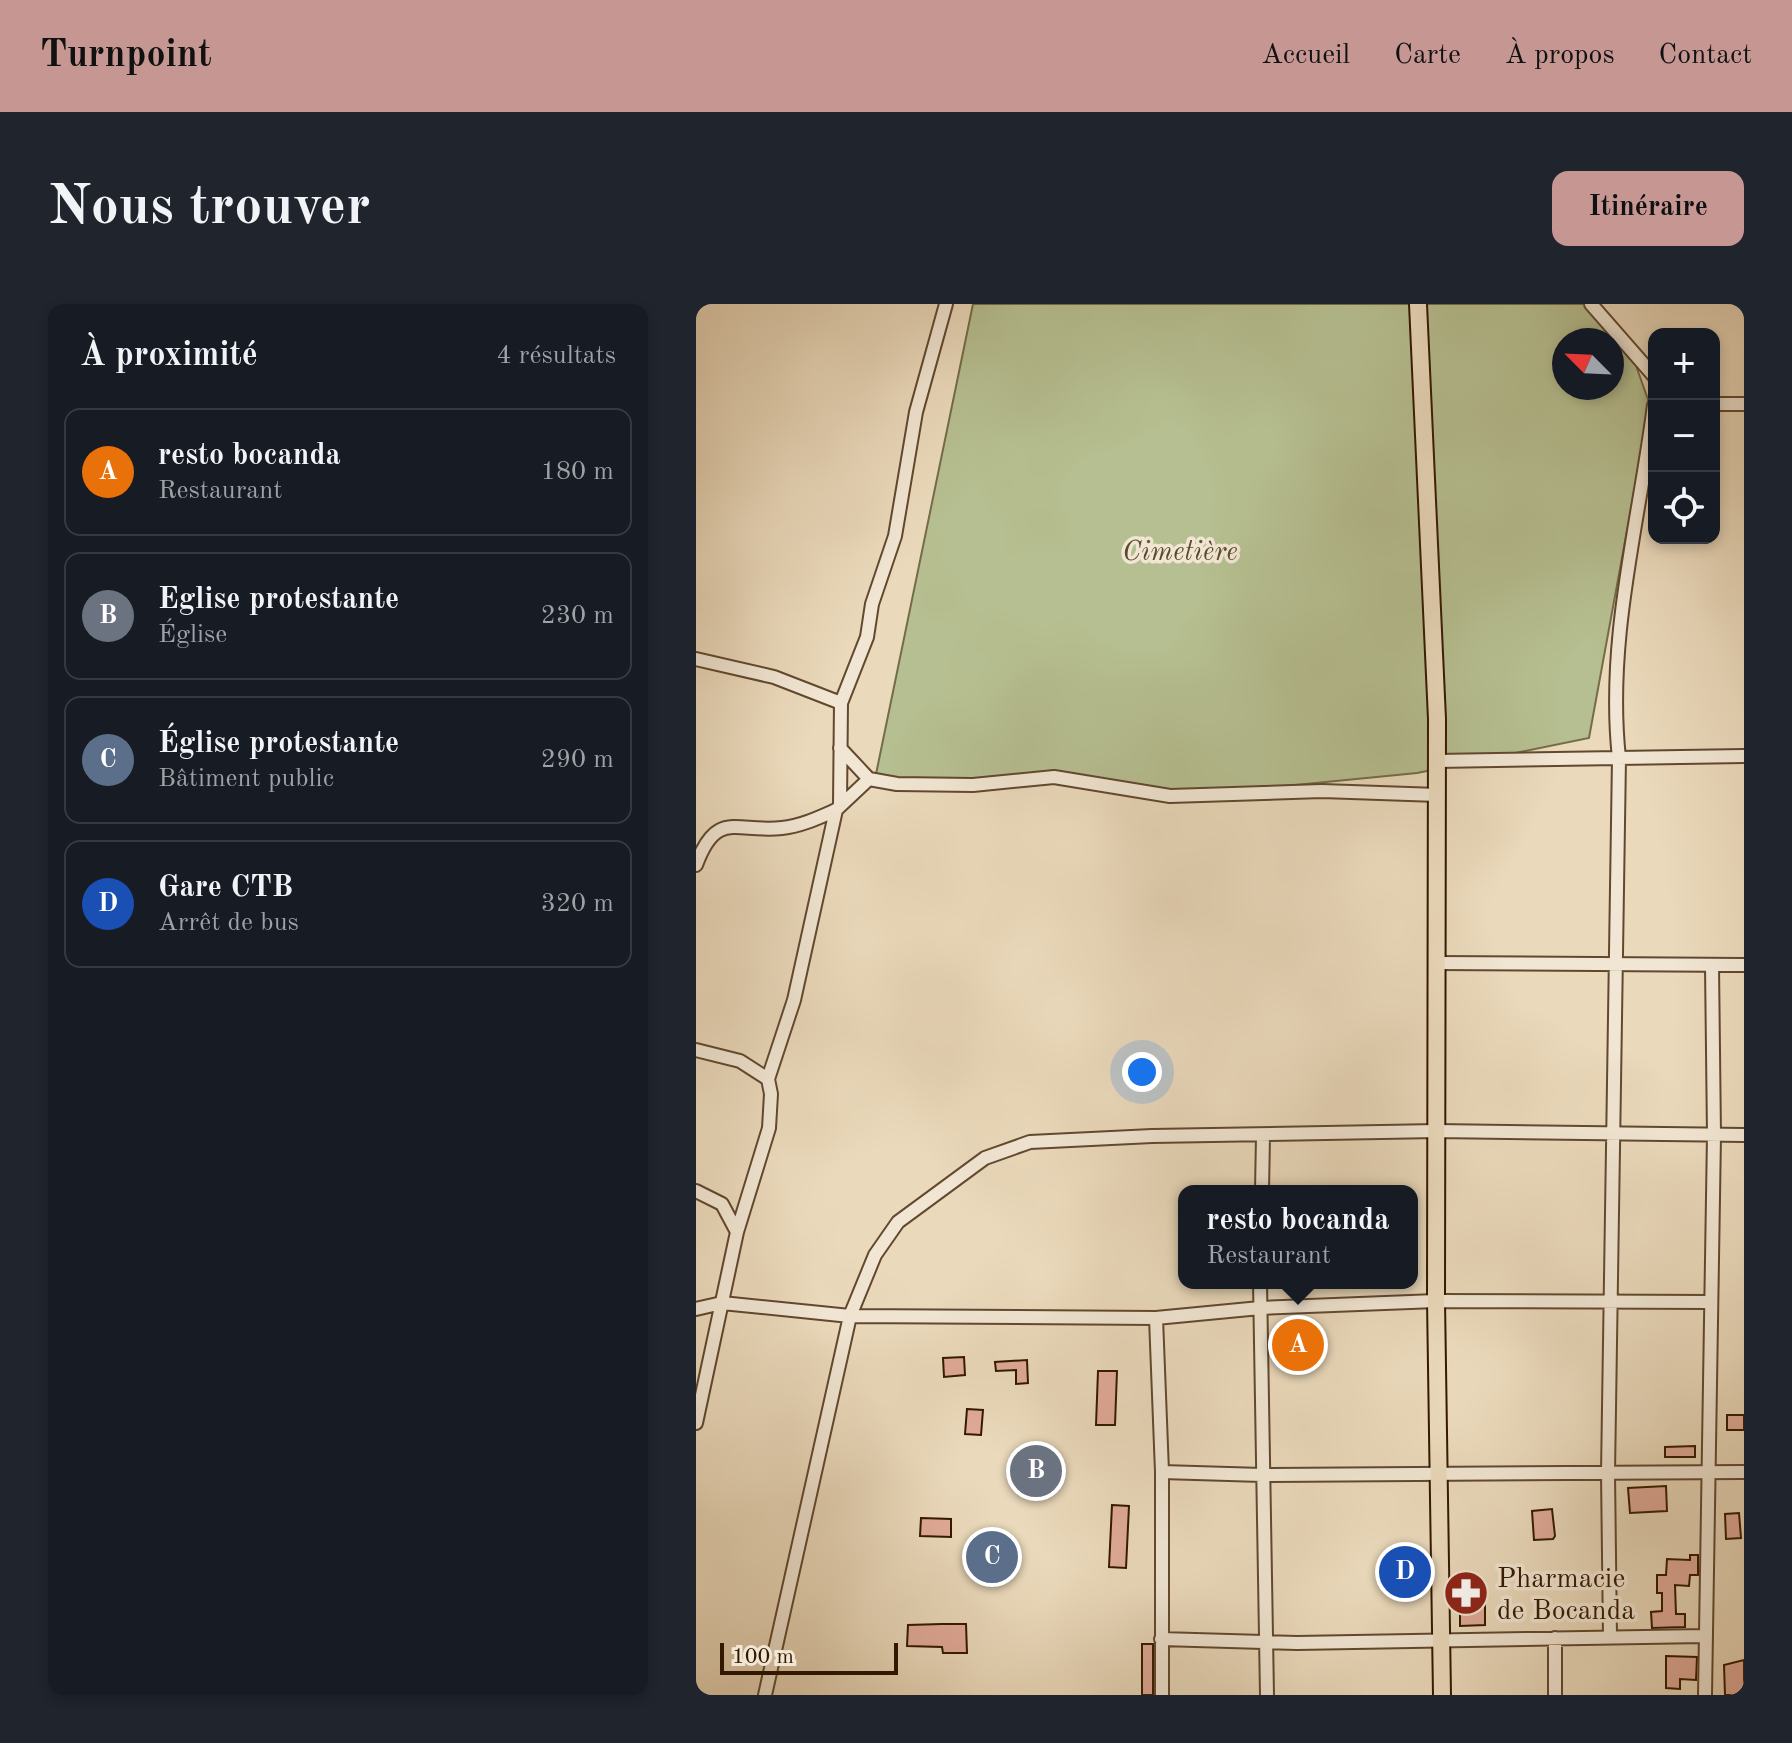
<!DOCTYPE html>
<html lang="fr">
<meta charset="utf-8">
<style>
:root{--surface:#171b24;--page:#20242c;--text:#f1f3f6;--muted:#9ea1a6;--line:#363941;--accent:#c59692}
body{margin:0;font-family:"Old Standard TT",serif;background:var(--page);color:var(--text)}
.controls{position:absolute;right:24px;top:24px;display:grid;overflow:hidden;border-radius:16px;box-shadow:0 4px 12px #0003}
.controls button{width:72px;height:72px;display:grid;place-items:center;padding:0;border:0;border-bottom:2px solid var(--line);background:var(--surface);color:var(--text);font:40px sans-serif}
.compass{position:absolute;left:856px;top:24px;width:72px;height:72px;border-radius:50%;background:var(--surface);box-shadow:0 4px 12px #0003;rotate:294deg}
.scale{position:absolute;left:24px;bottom:20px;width:178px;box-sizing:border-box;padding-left:8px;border:4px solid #331800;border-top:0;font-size:22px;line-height:28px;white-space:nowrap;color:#331800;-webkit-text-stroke:6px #f1e6d3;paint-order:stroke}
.you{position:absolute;left:446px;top:768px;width:28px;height:28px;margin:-20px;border:6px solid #fff;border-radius:50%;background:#1a73e8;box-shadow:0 0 0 12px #1a73e833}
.badge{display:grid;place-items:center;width:52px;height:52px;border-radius:50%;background:var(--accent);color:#fff;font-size:26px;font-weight:700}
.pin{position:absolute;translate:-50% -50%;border:4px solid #fff;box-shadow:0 2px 8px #0006}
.popup{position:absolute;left:482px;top:881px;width:240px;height:104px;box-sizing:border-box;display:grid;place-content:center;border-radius:16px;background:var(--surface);filter:drop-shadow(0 2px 6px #0005);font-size:26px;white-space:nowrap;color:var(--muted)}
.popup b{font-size:30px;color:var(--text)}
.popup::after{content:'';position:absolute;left:50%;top:100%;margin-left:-16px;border:16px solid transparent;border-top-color:var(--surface)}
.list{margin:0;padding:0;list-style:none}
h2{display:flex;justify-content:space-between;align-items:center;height:104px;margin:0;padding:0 32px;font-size:34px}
h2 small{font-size:26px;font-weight:400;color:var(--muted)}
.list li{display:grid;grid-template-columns:52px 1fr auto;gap:24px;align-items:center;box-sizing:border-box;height:128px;margin:0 16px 16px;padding:0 16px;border:2px solid var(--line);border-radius:16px}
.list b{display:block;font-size:30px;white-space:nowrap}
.list p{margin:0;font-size:26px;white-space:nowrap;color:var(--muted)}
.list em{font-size:26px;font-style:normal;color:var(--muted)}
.icon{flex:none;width:44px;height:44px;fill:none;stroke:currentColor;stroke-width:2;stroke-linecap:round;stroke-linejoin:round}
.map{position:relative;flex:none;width:1048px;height:1391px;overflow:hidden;border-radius:16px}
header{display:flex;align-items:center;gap:48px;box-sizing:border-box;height:112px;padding:0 40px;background:var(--accent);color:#111}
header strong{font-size:38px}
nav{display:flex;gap:44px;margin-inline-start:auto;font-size:28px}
.intro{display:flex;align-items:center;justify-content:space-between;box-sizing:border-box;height:192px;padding:0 48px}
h1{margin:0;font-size:56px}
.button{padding:20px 36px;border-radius:16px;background:var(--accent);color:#111;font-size:28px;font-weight:700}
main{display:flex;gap:48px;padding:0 48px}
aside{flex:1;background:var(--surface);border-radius:16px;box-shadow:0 4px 12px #0003}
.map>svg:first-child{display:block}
.green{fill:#b6bf91;stroke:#746c48;stroke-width:2;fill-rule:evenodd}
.building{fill:#e0aa98;stroke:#331800;stroke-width:2}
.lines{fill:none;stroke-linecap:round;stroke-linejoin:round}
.minor-casing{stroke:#61482f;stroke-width:16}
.major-casing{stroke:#331800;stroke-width:20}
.minor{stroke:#f1e6d3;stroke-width:12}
.major{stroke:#ead9bb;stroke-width:16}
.labels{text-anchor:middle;stroke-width:7;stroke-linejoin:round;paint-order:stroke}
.park-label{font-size:28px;font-style:italic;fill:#5a4a2c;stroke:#f1e6d3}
.poi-label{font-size:28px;fill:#331800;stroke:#f1e6d3;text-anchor:start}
</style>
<header>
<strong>Turnpoint</strong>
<nav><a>Accueil</a><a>Carte</a><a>À propos</a><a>Contact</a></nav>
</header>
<div class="intro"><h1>Nous trouver</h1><a class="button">Itinéraire</a></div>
<main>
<aside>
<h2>À proximité<small>4 résultats</small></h2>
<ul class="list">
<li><span class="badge" style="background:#e8710a">A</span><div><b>resto bocanda</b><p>Restaurant</p></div><em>180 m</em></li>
<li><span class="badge" style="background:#6b7280">B</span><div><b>Eglise protestante</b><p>Église</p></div><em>230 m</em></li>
<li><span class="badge" style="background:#5c6f8a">C</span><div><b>Église protestante</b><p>Bâtiment public</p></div><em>290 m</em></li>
<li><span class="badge" style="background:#1a4fb4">D</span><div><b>Gare CTB</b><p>Arrêt de bus</p></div><em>320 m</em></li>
</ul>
</aside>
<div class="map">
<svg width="1048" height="1391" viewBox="0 0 1048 1391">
<rect width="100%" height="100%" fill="#ead9bb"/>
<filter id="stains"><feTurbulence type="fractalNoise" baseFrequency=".0025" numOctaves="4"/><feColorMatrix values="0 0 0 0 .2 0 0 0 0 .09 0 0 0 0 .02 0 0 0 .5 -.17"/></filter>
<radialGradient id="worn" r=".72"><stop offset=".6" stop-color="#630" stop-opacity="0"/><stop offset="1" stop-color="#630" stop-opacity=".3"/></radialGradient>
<path class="green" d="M277 0H893L933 42 954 101 893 434 721 469 468 494 367 471 329 478 179 475ZM868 36H916V84H868Z"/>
<path class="building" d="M268 1053 269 1071 248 1073 247 1054Z
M331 1056 332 1079 320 1080V1066L300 1067 299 1058Z
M402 1067H421L419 1121H400Z
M271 1105 287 1106 285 1131 269 1130Z
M1031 1111H1048V1126H1031Z
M999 1142V1153H969V1143Z
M358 1148 368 1166 359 1185 319 1176 312 1167 319 1156Z
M970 1182 971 1207 934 1209 932 1184Z
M416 1201 433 1202 430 1264 413 1263Z
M856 1205 859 1232 857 1235 838 1236 836 1207Z
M1043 1209 1045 1234 1030 1235 1029 1210Z
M225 1214 255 1215V1233L224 1232Z
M994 1251H1002V1271H994L993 1282 979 1281 980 1310H989V1323L956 1324 955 1308 966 1307V1289H961V1271H970L971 1255 994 1256Z
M789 1294V1321L764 1322V1295Z
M246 1320H270L271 1349H247L246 1343 211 1342 212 1321Z
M446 1340H457V1391H446Z
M970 1352 1001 1353 1000 1376 984 1375V1385L970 1384Z
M1048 1356V1391H1029L1028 1361Z"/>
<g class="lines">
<g class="minor-casing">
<path id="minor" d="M895 0 958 72
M1018 100H1048
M0 355 78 373 145 399
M144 444 173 475 201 480 277 481 358 473 474 492 626 487 742 491
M741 457 1048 452
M144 501 145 399 171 333 176 300 199 232 220 108 250 0
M0 561C21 505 40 529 86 524 105 522 122 514 140 506
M740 659 1048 661
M0 746 44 757 72 775
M0 887 26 900 41 928
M566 887 567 832
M564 979 571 1391
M0 1005 26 999 154 1012 460 1014 564 1004 740 997 1015 998
M460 1014 466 1168V1391
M0 1119 41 928 73 824 75 790 72 775 98 696 140 506 173 475
M466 1168 566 1171 1048 1168
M914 1333 912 1169 923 454C910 335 943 219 958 101
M859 1334V1391
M465 1335 601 1339 1008 1332
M69 1391 154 1012 179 951 202 918 289 854 334 838 456 832 741 827 1048 831
M1009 1391 1018 831 1016 661"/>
</g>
<g class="major-casing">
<path id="major" d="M722 0 741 415 740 997 746 1391"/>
</g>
<use href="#minor" class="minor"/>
<use href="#major" class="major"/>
</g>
<defs>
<g id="pharmacy-disc" transform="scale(2.3)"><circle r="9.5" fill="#8f2418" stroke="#f1e6d3"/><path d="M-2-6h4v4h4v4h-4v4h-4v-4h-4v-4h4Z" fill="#fff"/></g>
</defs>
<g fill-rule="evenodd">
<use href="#pharmacy-disc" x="770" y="1289"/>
</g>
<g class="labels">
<g class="park-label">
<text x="484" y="256">Cimetière</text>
</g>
<g class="poi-label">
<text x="801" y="1283">Pharmacie<tspan x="801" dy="32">de Bocanda</tspan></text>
</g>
</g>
<rect width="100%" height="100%" filter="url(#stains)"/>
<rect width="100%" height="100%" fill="url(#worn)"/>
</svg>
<div class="controls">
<button>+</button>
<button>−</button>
<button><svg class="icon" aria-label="locate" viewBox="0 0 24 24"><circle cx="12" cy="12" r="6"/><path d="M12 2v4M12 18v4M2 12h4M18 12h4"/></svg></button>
</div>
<svg class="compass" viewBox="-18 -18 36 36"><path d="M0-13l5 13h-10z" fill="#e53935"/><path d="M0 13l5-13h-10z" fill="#9ea1a6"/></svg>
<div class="scale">100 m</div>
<div class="you"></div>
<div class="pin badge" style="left:602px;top:1041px;background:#e8710a">A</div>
<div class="popup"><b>resto bocanda</b>Restaurant</div>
<div class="pin badge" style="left:340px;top:1167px;background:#6b7280">B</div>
<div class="pin badge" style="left:296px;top:1253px;background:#5c6f8a">C</div>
<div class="pin badge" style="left:709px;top:1268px;background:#1a4fb4">D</div>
</div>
</main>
